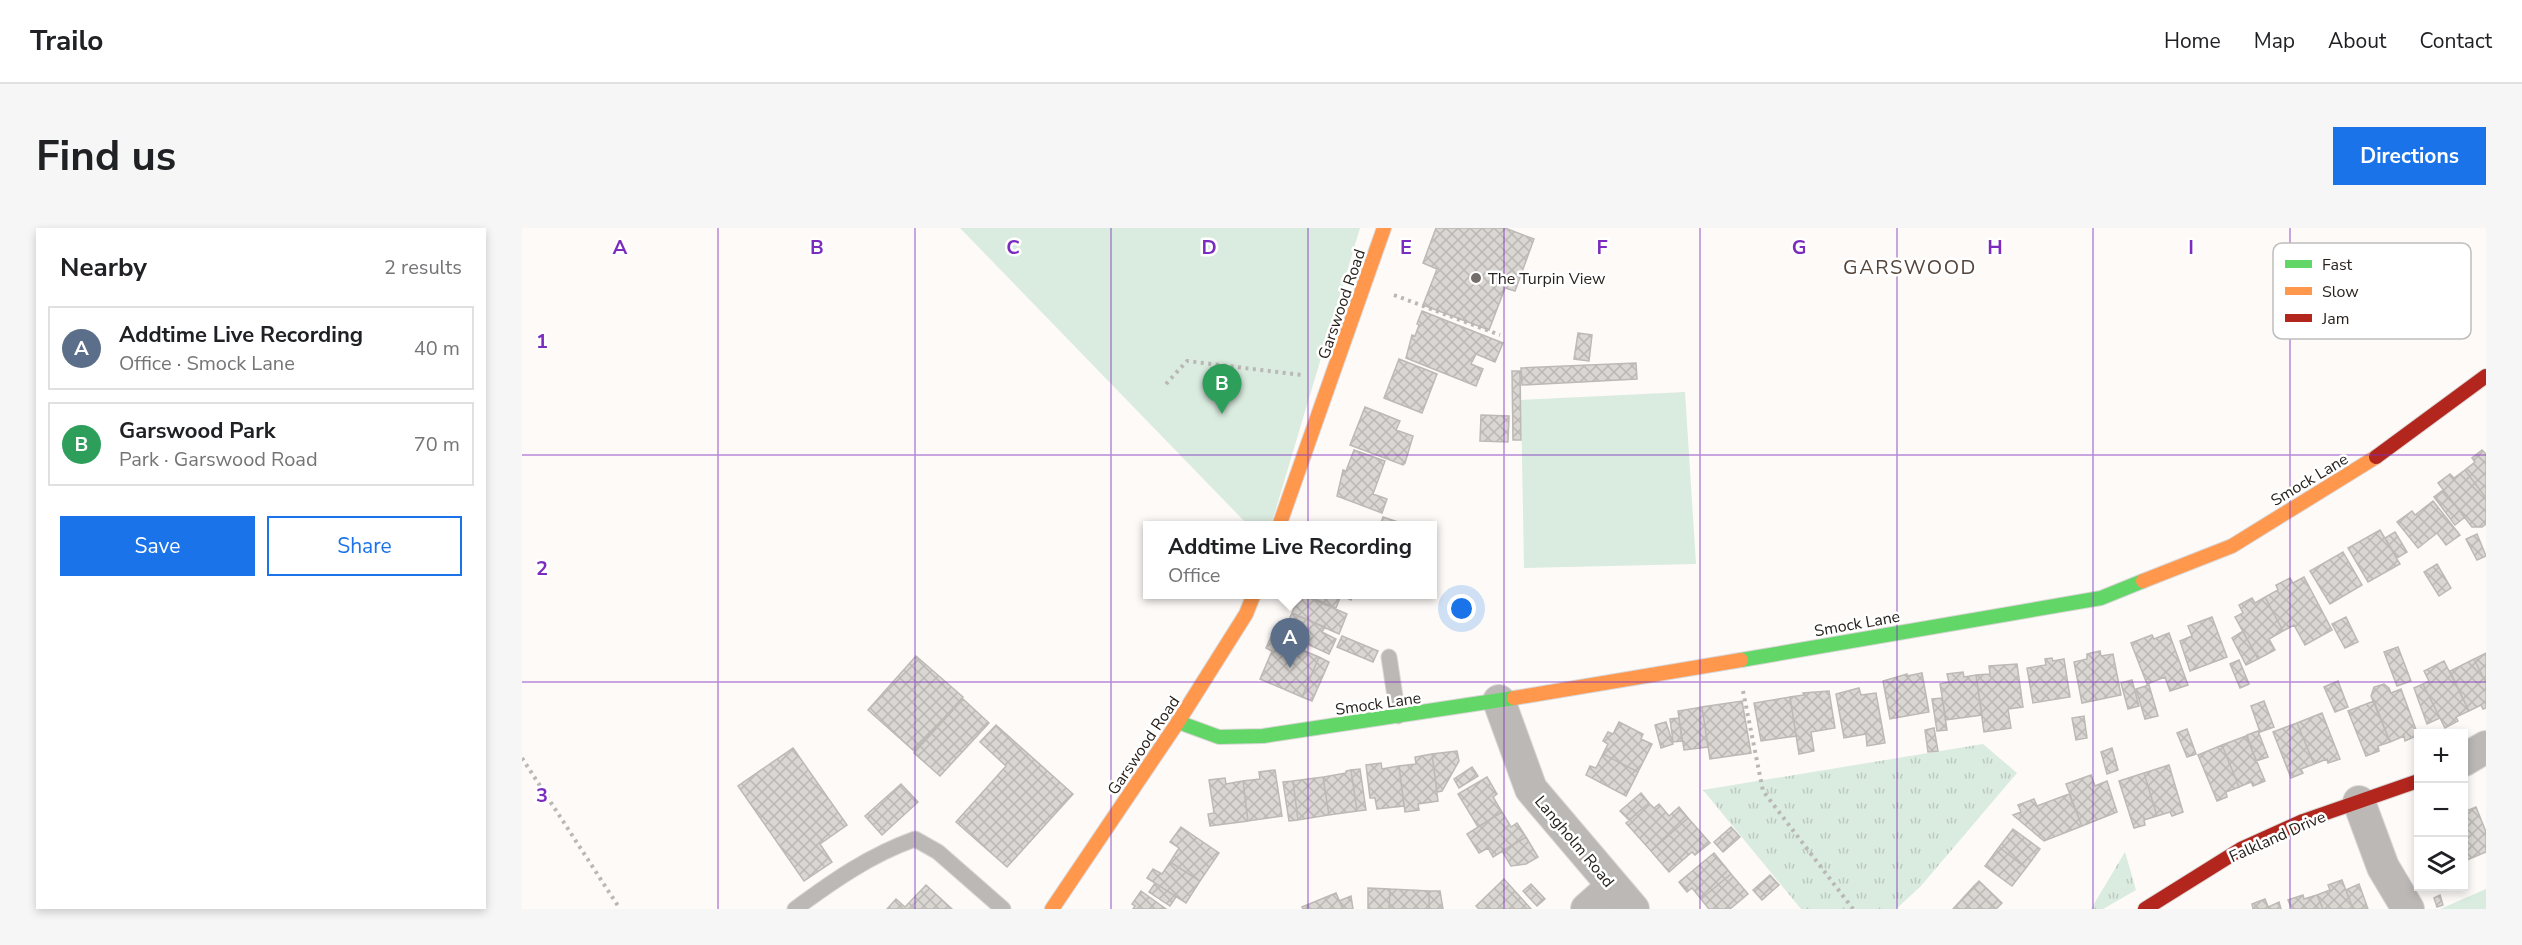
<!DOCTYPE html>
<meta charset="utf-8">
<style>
:root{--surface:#fff;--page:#f6f6f6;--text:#202124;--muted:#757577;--line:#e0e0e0;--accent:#1a73e8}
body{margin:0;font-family:"Nunito Sans",sans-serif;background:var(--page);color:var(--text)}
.controls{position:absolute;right:18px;bottom:18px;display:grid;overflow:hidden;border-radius:0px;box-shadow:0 3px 9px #0003}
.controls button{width:54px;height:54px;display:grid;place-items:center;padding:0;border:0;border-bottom:2px solid var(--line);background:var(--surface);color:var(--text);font:30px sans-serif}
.you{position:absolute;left:940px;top:381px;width:21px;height:21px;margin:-15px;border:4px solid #fff;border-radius:50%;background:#1a73e8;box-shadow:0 0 0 9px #1a73e833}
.badge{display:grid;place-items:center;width:39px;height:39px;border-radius:50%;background:var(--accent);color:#fff;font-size:20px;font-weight:700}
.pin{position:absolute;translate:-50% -50px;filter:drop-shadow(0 2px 3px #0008)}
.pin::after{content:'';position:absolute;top:32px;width:21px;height:18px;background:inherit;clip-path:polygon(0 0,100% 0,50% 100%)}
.popup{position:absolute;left:621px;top:293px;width:294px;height:78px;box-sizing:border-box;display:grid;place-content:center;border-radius:0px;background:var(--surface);filter:drop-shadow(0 2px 4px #0005);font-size:20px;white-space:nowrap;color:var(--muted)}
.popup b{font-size:22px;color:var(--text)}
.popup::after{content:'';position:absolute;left:50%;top:100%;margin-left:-12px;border:12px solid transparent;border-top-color:var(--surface)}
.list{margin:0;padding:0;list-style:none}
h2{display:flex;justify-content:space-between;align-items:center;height:78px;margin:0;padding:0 24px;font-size:26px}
h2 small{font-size:20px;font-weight:400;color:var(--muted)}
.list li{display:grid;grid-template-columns:39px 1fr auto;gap:18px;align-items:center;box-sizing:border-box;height:84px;margin:0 12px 12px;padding:0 12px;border:2px solid var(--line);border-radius:0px}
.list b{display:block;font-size:22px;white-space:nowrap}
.list p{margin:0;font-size:20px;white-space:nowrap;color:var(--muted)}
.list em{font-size:20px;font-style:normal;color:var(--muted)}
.actions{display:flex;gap:12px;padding:18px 24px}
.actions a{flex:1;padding:14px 0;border:2px solid var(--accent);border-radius:0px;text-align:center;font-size:21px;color:var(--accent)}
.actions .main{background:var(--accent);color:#fff}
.icon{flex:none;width:33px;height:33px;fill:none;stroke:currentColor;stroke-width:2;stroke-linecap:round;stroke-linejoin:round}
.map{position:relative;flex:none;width:1964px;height:681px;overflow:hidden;border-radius:0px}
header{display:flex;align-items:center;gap:36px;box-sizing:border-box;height:84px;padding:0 30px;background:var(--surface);border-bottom:2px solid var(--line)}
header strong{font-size:28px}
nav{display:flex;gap:33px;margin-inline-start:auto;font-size:21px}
.intro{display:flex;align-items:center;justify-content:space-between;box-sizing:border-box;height:144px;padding:0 36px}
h1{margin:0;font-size:42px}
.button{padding:15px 27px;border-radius:0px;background:var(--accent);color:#fff;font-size:21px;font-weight:700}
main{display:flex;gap:36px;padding:0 36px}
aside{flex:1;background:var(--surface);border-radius:0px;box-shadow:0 3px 9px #0003}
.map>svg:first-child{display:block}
.grass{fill:url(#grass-tufts)}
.park{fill:#daebdf}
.building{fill:url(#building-cross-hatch);stroke:#bdb9b4;stroke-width:1.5}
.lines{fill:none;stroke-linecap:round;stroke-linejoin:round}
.lane-casing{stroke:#dad7d6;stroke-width:17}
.street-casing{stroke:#dad7d6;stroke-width:34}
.fast-casing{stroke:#dad7d6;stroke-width:16}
.slow-casing{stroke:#dad7d6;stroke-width:16}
.jam-casing{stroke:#dad7d6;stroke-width:16}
.path{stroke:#bab8b6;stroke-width:4;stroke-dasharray:3 4.5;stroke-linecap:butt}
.lane{stroke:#bbb8b6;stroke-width:15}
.street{stroke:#bbb8b6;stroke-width:32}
.fast{stroke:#63d668;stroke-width:14}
.slow{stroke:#ff974d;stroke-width:14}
.jam{stroke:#b3261e;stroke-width:14}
.grid{fill:none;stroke:#7b2cbf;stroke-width:1.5;stroke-opacity:0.55}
.poi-dot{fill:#736e6a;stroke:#fff;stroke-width:2}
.labels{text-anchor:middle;stroke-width:5;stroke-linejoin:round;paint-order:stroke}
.poi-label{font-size:16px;fill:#29221d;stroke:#fff;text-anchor:start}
.street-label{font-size:16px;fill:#29221d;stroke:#fff}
.quarter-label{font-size:20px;letter-spacing:1.5px;fill:#554439;stroke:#fff}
.key{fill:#fff;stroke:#bfbdbb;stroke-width:1.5}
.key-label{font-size:16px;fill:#29221d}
.grid-label{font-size:20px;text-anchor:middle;font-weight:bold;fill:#7b2cbf;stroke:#fff;stroke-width:5;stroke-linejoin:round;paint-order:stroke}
</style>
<header>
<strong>Trailo</strong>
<nav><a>Home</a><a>Map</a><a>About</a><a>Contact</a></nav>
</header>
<div class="intro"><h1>Find us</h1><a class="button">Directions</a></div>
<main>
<aside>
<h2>Nearby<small>2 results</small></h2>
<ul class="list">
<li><span class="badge" style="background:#5c6f8a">A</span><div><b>Addtime Live Recording</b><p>Office · Smock Lane</p></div><em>40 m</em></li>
<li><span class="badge" style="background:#2e9e5b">B</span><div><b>Garswood Park</b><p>Park · Garswood Road</p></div><em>70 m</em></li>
</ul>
<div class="actions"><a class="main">Save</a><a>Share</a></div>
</aside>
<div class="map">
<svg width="1964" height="681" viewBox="0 0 1964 681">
<defs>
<pattern id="grass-tufts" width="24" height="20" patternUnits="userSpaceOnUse" patternTransform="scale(1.5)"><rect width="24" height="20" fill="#daebdf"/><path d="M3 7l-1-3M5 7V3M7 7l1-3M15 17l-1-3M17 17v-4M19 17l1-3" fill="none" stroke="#bbc9bf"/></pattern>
<pattern id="building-cross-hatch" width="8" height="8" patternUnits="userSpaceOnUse" patternTransform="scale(1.5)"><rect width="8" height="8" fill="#dad6d2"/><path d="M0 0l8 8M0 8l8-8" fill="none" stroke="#bbb7b4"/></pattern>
</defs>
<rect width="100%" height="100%" fill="#fdfaf8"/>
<path class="grass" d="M1461 516 1495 545 1398 659 1374 681H1279L1181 562Z
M1603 624 1614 662 1581 681H1569Z"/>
<path class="park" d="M438 0H838L749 297H726Z
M1163 164 1174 336 1002 340 999 172Z
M1964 661V681H1918Z"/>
<path class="building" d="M914 0H983L1012 11 993 63 983 60 967 102 901 77 915 41 901 35Z
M900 83 981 115 973 134 954 126 949 136 961 141 954 158 884 130 890 107 893 108 897 97 895 96Z
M1056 105 1070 107 1067 133 1052 131Z
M877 131 915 146 900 185 862 170Z
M1114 135 1115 151 1000 157 999 140Z
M990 143H998L999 212H991Z
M843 179 878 193 874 202 891 208 883 235 881 237 828 217Z
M959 187 987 188 986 214 958 213Z
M832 222 863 233 851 266 865 271 860 285 815 268 821 242 824 243Z
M1960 222 1964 226V270L1943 242 1953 234 1950 230Z
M1943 242 1964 270V296L1960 299H1950L1916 255 1928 246 1932 250Z
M1921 262 1943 289 1933 297 1912 269Z
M1911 273 1938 307 1924 317 1915 305 1896 320 1875 294 1890 283 1893 287Z
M861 289 882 296 881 298H858Z
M1858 302 1878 336 1846 354 1826 320Z
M1873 304 1885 324 1875 330 1863 310Z
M1955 306 1964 328 1955 332 1944 311Z
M1821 324 1840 357 1808 376 1788 343Z
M1915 336 1929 360 1917 368 1902 344Z
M1782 349 1810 402 1783 417 1772 397 1761 403 1743 369 1756 362 1754 357 1768 350 1771 355Z
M778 366 825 386 817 406 770 385Z
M782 366H832L829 372 819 367 814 380Z
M1743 369 1761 403 1747 411 1753 422 1736 431 1713 389 1721 385 1717 377 1730 370 1733 375Z
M770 385 803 399 800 404 814 411 807 426 761 405Z
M1690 389 1705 429 1668 443 1658 413 1670 408 1666 398Z
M1824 389 1836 414 1823 420 1810 396Z
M1721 403 1736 431 1724 437 1710 410Z
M1647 405 1666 457 1648 463 1643 449 1625 456 1609 415 1630 407 1632 411Z
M820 408 856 423 851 434 815 419Z
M749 409 797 429 780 469 738 451 750 423 744 420Z
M1876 419 1889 453 1875 458 1862 424Z
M1578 423 1579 428 1591 426 1599 467 1560 475 1552 434 1565 431V426Z
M1964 425V455L1952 431Z
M394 428 441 469 392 523 346 482Z
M797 429 807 434 790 473 780 469Z
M1530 430 1531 433 1542 431 1548 469 1511 475 1505 440 1524 437 1523 431Z
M1952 431 1964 455V480L1961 481 1959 477 1947 483 1928 443Z
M1717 432 1727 456 1718 460 1708 436Z
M1922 433 1947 483 1934 489 1936 493 1923 500 1901 456 1907 453 1902 443Z
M1495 436 1501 479 1486 481 1489 500 1462 504 1454 447 1468 446 1467 438Z
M1441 444 1442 449 1454 447 1460 487 1424 492 1418 456 1427 454 1425 446Z
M1400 445 1407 484 1368 491 1361 453 1385 446V448Z
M1610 452 1617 478 1606 481 1599 455Z
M1816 453 1826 479 1813 484 1802 459Z
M1862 456 1867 460 1869 465 1879 461 1896 507 1883 513 1882 508 1868 514 1849 468 1852 459Z
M1901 456 1918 490 1905 496 1892 460Z
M1627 457 1636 488 1623 491 1614 461Z
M1337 460 1339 467 1354 465 1363 515 1345 518 1344 506 1322 510 1314 466Z
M1307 463 1313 500 1289 504 1292 523 1277 526 1268 469 1282 467 1281 465Z
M1268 469 1274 508 1239 513 1232 475Z
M1420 470 1425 502 1415 503 1410 471Z
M441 471 467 495 418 548 392 525Z
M1220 473 1229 525 1188 531 1180 479Z
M1742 473 1752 499 1738 504 1729 478Z
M1852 473 1868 514 1856 518 1857 523 1844 528 1826 483Z
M1180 479 1186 519 1162 522 1156 483Z
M1800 485 1818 531 1806 535 1805 531 1792 536 1775 495Z
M1562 488 1565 510 1554 512 1550 490Z
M1157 490 1160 513 1151 514 1148 491Z
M1097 494 1121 506 1119 511 1130 516 1116 544 1081 526 1086 516 1081 513 1086 504 1091 506Z
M1144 494 1151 516 1139 520 1133 497Z
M1775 495 1792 536 1779 541 1781 545 1769 550 1751 504Z
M474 497 551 566 485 639 434 594 484 538 458 514Z
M1412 500 1416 523 1406 524 1403 502Z
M1665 501 1674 526 1665 529 1655 505Z
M1736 503 1746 529 1734 533 1725 507Z
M1724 508 1743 553 1731 558 1729 554 1717 559 1700 517Z
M1700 517 1717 559 1704 564 1705 569 1695 573 1676 527Z
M271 520 325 597 298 616 310 634 282 653 216 558Z
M1590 520 1596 542 1585 546 1579 524Z
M935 523 937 533 920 563 915 564 910 526Z
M910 526 916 573 896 576 897 582 883 584 877 538 894 536 893 529Z
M1081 526 1116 544 1104 568 1064 547 1068 538 1074 540Z
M859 535 860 541 877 538 882 578 855 581 853 570H848L844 537Z
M1647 537 1661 584 1650 588 1648 584 1635 588 1622 545Z
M950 539 956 548 937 560 932 551Z
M838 541 844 582 835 583 829 542Z
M753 542 760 588 726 593 721 553 738 551 737 544Z
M829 542 835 583 807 587 801 549 824 545V543Z
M1622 545 1635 588 1622 592 1623 597 1612 600 1597 553Z
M1569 547 1573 558 1585 553 1595 584 1560 598 1544 556Z
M801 549 807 587 776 592 771 553Z
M965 549 975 566 971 569 980 584 956 599 936 566Z
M703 550 704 556 721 553 726 593 688 598 686 586 692 585 687 552Z
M771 553 776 592 767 593 761 554Z
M379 556 396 574 360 607 343 588Z
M1119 565 1127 575 1107 592 1098 583Z
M1547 566 1560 598 1522 613 1491 587 1499 584 1496 577 1512 571 1515 578Z
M1127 575 1132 580 1137 576 1147 588 1157 579 1166 590 1129 623 1104 595Z
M1954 579 1964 604V624L1945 632 1942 624V584Z
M980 584 989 599 995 595 1004 609 971 629 966 620 957 625 945 606Z
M1166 590 1188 615 1173 627 1170 624 1147 644 1129 623Z
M659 599 697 625 678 653 648 634 657 620 648 614Z
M1209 599 1218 609 1201 624 1192 614Z
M1491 601 1518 621 1504 640 1477 619Z
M1004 609 1016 629 1004 636 989 638 980 623Z
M1477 619 1504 640 1490 658 1463 638Z
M1192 625 1209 646 1179 671 1170 660 1165 664 1157 654Z
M648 634 678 653 664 675 625 650 631 641 640 646Z
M1209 646 1226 666 1208 681H1187L1179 671Z
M1248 647 1257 657 1240 672 1231 662Z
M982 651 1009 681H957L954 678Z
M1820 652 1831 681H1801L1795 667 1808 662 1806 657Z
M1457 653 1480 675 1474 681 1451 659Z
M633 655 654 669 648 678 627 664Z
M1009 656 1023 671 1015 678 1001 663Z
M1837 656 1846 681H1831L1824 662Z
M404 657 430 681H365L374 671 383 679Z
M1451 659 1474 681H1431Z
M846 660 868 661 867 681H846Z
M868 661 907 663V681H867Z
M619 663 644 681H611L613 678 610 676Z
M907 663H918L921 681H907Z
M814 665 821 681H781L780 679Z
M1781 667 1782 671 1795 667 1801 681H1770L1766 672Z
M1918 667 1921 677 1915 679 1912 670Z
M829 668 831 681H821L817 673Z
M1743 671 1747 681H1731L1730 676Z
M1757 674 1759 681H1747L1746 679Z"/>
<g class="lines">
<g class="lane-casing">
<path id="lane" d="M867 429 876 488
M273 681C311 653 348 627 393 611L416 624 481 681"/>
</g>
<g class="street-casing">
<path id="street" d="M977 473 1009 561 1111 681
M1942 532 1964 519
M1837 574 1861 639 1886 681
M1065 681 1091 658"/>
</g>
<g class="fast-casing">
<path id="fast" d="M1219 432 1579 370 1621 353
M656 494 697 509 741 508 992 470"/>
</g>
<g class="slow-casing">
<path id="slow" d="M757 298 862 0
M1621 353 1710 318 1854 229
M992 470 1219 432
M530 681 656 494 724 386 732 366"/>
</g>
<g class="jam-casing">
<path id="jam" d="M1854 229 1964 148
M1623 681 1719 621 1781 593 1896 553"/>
</g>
<path class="path" d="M872 67 978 107
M644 156 665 133 780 147
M1221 463 1241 563 1331 681
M0 530 98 681"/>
<use href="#lane" class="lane"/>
<use href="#street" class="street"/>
<use href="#fast" class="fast"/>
<use href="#slow" class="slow"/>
<use href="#jam" class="jam"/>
</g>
<path class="grid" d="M196 0V681M393 0V681M589 0V681M786 0V681M982 0V681M1178 0V681M1375 0V681M1571 0V681M1768 0V681M0 227H1964M0 454H1964"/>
<circle class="poi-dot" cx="954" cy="50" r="6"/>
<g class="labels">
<g class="poi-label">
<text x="966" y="56">The Turpin View</text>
</g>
<g class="street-label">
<text transform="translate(819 76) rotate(-71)" y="6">Garswood Road</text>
<text transform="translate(1787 251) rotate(-31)" y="6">Smock Lane</text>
<text transform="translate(1335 395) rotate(-10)" y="6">Smock Lane</text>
<text transform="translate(856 475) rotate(-8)" y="6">Smock Lane</text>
<text transform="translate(621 517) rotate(-56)" y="6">Garswood Road</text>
<text transform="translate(1755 608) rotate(-24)" y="6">Falkland Drive</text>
<text transform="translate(1053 613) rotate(50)" y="6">Langholm Road</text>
</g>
<g class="quarter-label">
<text x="1388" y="46">GARSWOOD</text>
</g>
</g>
<rect x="1751" y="15" width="198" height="96" rx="9" class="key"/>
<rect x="1763" y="32" width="27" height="8" fill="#63d668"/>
<rect x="1763" y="59" width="27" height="8" fill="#ff974d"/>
<rect x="1763" y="86" width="27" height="8" fill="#b3261e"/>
<g class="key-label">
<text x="1800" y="42">Fast</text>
<text x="1800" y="69">Slow</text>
<text x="1800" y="96">Jam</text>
</g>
<g class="grid-label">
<text x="98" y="26">A</text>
<text x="295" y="26">B</text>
<text x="491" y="26">C</text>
<text x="687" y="26">D</text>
<text x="884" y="26">E</text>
<text x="1080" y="26">F</text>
<text x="1277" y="26">G</text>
<text x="1473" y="26">H</text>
<text x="1669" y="26">I</text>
<text x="20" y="120">1</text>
<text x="20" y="347">2</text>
<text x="20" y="574">3</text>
</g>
</svg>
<div class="controls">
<button>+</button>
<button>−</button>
<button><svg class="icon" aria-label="layers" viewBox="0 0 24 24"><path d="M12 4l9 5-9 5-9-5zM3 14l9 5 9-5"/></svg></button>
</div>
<div class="you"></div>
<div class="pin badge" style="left:768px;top:440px;background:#5c6f8a">A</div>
<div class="popup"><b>Addtime Live Recording</b>Office</div>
<div class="pin badge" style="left:700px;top:186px;background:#2e9e5b">B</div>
</div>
</main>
